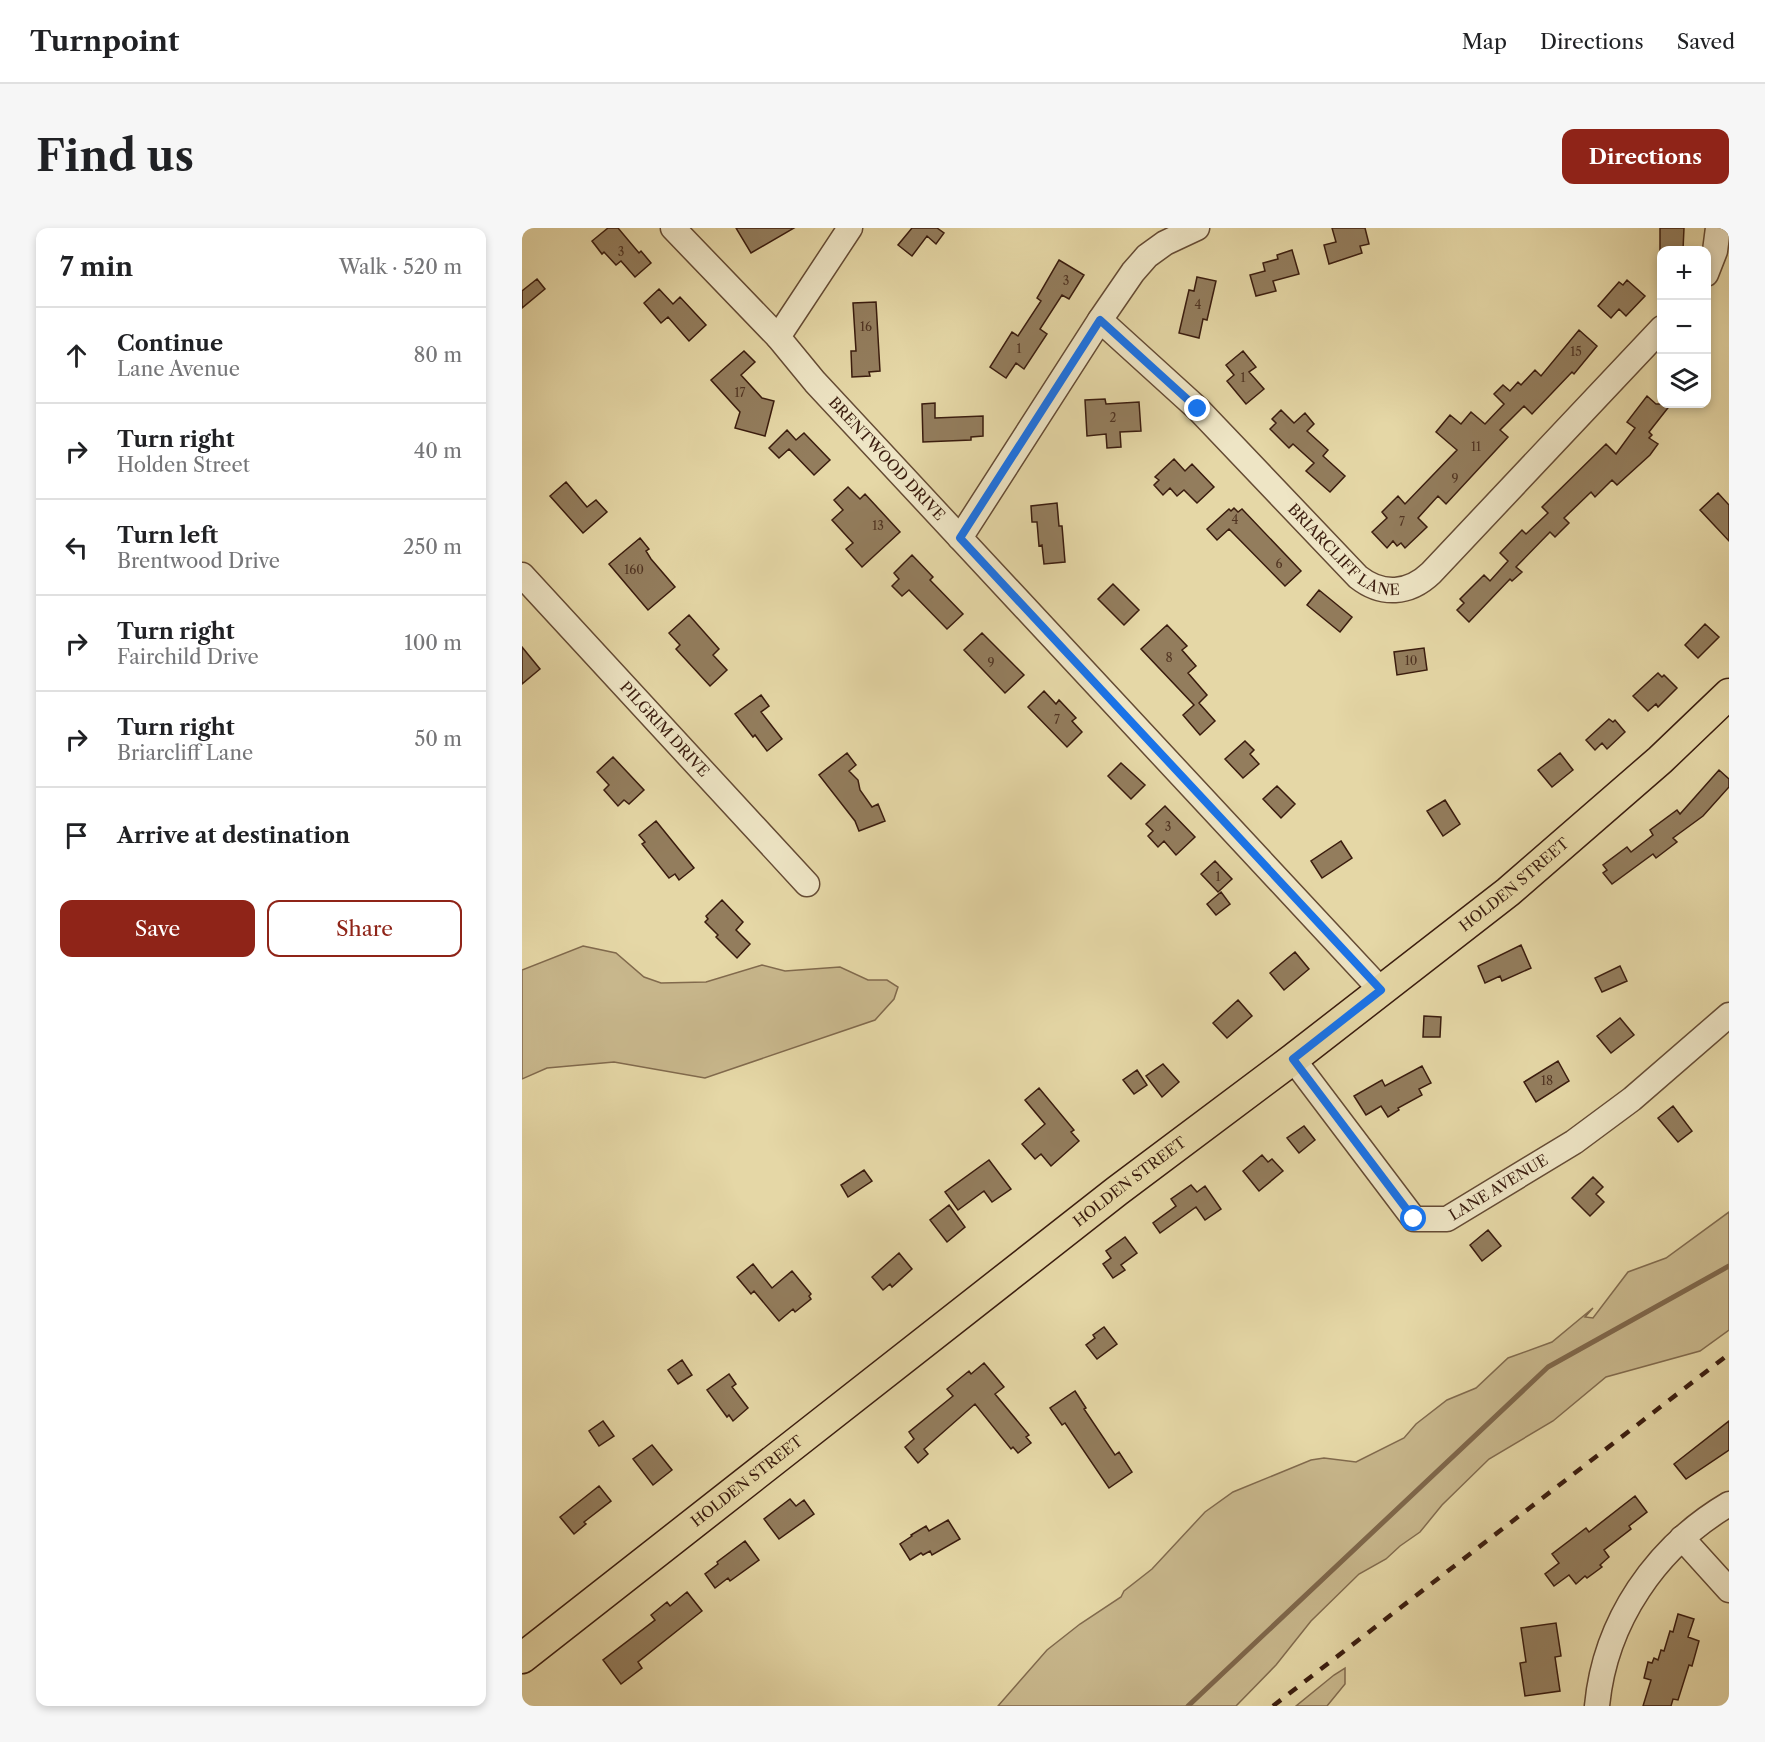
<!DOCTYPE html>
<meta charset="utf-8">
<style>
:root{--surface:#fff;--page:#f6f6f6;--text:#202124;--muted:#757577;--line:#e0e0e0;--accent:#8f2418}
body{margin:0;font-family:"Libre Caslon Text",serif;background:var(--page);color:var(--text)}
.controls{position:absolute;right:18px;top:18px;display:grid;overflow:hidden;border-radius:12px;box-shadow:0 3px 9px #0003}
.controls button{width:54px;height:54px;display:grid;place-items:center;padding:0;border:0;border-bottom:2px solid var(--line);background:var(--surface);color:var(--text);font:30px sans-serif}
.stop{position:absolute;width:18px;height:18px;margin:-14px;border:4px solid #1a73e8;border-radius:50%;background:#fff}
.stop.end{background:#1a73e8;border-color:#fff;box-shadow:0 2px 6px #0008}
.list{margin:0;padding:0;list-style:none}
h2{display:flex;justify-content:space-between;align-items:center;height:78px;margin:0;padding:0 24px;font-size:26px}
h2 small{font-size:20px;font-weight:400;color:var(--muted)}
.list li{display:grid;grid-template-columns:39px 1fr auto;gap:18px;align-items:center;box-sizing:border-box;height:96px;padding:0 24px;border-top:2px solid var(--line)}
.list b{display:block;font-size:22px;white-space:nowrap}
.list p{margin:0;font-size:20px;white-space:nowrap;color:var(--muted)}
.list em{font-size:20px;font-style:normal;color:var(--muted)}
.actions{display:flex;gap:12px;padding:18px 24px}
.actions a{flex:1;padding:14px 0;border:2px solid var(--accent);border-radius:12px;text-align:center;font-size:21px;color:var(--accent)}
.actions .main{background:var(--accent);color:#fff}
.icon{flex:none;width:33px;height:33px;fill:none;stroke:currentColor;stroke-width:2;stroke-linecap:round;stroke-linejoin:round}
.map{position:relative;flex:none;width:1207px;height:1478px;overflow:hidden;border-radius:12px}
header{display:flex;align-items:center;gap:36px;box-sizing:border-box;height:84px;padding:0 30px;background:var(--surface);border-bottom:2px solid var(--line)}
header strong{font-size:28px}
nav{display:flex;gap:33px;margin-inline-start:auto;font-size:21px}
.intro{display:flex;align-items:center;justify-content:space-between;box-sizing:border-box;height:144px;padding:0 36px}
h1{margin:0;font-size:42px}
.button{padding:15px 27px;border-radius:12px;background:var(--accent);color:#fff;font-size:21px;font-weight:700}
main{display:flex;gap:36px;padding:0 36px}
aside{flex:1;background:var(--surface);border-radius:12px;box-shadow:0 3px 9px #0003}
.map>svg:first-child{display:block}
.green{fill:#c8b78c;stroke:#816a4d;stroke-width:1.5}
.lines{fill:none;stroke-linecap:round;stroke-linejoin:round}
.stream{stroke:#7e664a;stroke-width:5}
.building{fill:#937d5d;stroke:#3a1c0e;stroke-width:1.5}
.minor-casing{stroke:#654b34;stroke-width:27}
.major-casing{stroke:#3a1c0e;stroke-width:33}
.minor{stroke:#eee5c5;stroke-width:24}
.major{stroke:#e5d7a6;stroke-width:30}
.rail{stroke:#3a1c0e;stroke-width:4.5;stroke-dasharray:10 10;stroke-linecap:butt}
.route{stroke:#1a73e8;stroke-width:8}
.labels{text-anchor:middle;stroke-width:4.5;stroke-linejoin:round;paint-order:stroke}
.number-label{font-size:12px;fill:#503422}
.street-label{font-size:15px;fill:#3a1c0e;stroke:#eee5c5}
</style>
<header>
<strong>Turnpoint</strong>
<nav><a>Map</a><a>Directions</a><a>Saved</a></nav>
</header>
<div class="intro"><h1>Find us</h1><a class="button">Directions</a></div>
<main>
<aside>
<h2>7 min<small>Walk · 520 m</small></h2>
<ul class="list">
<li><svg class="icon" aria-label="ahead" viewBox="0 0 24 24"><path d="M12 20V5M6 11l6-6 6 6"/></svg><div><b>Continue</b><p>Lane Avenue</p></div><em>80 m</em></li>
<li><svg class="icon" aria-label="right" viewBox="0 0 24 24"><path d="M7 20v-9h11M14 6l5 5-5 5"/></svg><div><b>Turn right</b><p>Holden Street</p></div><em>40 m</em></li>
<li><svg class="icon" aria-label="left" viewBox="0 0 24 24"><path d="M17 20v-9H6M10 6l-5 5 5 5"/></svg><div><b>Turn left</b><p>Brentwood Drive</p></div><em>250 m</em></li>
<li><svg class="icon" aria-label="right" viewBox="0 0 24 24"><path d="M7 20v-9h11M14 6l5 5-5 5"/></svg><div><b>Turn right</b><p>Fairchild Drive</p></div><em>100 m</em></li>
<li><svg class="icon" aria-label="right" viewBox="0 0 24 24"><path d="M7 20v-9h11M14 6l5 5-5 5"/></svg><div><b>Turn right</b><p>Briarcliff Lane</p></div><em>50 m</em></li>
<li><svg class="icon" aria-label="arrive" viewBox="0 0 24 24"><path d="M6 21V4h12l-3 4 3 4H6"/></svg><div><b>Arrive at destination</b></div></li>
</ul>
<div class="actions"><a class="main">Save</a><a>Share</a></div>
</aside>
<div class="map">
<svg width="1207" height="1478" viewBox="0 0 1207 1478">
<rect width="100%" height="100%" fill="#e5d7a6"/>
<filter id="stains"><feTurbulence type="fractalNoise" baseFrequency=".00333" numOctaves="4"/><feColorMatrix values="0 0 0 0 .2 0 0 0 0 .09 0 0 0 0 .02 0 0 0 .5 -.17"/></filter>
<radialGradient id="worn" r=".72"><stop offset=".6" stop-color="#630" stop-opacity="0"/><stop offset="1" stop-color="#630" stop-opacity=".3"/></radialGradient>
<path class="green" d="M61 718 94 725 122 749 139 755 184 754 240 737 263 743 318 739 346 752H365L376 759 372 771 353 792 183 850 92 834 25 840 0 851V742Z
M1207 984V1102L1178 1123 1084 1149 1031 1193 967 1231 920 1277 898 1304 878 1318 864 1331 837 1346 789 1393 754 1437 714 1478H476L525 1422 558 1396 599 1369 602 1363 630 1341 683 1284 711 1264 789 1232 802 1230 834 1234 882 1210 894 1196 925 1172 954 1160 986 1130 1030 1114 1071 1080 1063 1089 1071 1090 1106 1044 1144 1030Z
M823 1440V1456L805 1478H774L812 1447Z"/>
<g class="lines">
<path class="stream" d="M666 1478 1026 1139 1207 1038"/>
</g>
<path class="building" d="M86 0H96L117 25 119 23 129 35 113 49 99 33 94 37 82 24 80 26 70 13Z
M214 0H272L229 25Z
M390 0H415L422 5 414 16 405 8 390 28 376 17Z
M810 0H843L847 16 838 18 840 25 807 36 802 17 814 14Z
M1138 0H1162L1161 22H1138Z
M770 22 777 46 751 53 754 63 734 68 728 47 743 43 741 35 756 31 755 27Z
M537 32 562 47 547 71 540 67 518 101 525 106 502 141 494 135 484 150 468 139 490 104 496 108 519 73 515 70Z
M675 49 694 53 685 92 681 91 677 110 657 105 667 62 672 63Z
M15 51 23 61 0 80V63Z
M1105 52 1123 68 1104 88 1097 81 1089 90 1076 78 1097 54 1101 57Z
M137 61 151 76 158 69 184 97 167 113 146 89 139 95 122 75Z
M354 74 358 143 347 144 348 148 330 149 329 123H334L331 75Z
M1057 102 1075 118 1052 146 1050 144 1010 186 1002 178 978 202 986 209 924 276 916 268 896 290 905 299 883 320 879 315 875 318 871 313 865 320 850 304 865 290 860 284 876 268 883 276 935 222 914 204 928 187 939 196 949 184 963 196 982 176 972 166 981 157 988 163 996 154 999 157 1013 142 1019 148Z
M222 123 233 134 219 147 240 170 252 173 243 208 213 200 218 184 189 152Z
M721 123 734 139 727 144 742 161 724 176 705 153 712 147 704 137Z
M1125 168 1134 176H1149L1127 204 1130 207 1127 210 1136 216 1128 227 1095 257 1090 252 1073 269 1069 264 1042 290 1047 295 1033 309 1028 304 994 339 1000 344 990 353 988 351 947 394 935 382 942 375 938 371 962 347 968 353 986 333 978 325 1000 302 1004 306 1026 285 1020 279 1084 216 1094 226 1113 200 1105 194Z
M583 171 584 176 617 174 619 203 598 204 599 219 585 220 584 206 565 208 563 172Z
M413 175V190L461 188V208L449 209V212L401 214 400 176Z
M759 182 772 195 783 185 792 196 785 203 806 222 801 228 823 248 808 264 784 243 792 235 771 216 767 220 748 201 754 195 750 191Z
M265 202 274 212 282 205 308 232 292 247 267 221 257 230 247 220Z
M652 231 663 243 670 236 692 259 675 275 662 262 655 268 648 260 641 267 632 257 637 252 633 249Z
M44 254 65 279 74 272 85 284 61 305 28 268Z
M326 259 338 271 343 266 378 304 340 339 324 321 331 315 310 292 321 282 312 272Z
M1196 265 1207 277V313L1178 282Z
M535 275 537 298H540L543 334 522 336 520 317 517 318 515 294H510L509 278Z
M712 280 716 284 720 281 779 343 763 358 707 301 695 312 685 301 707 281 709 283Z
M118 310 127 321 124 323 129 331 153 359 126 382 87 336Z
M390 327 411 349 408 352 441 386 425 401 387 362 380 368 370 358 377 351 372 345Z
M591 356 617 382 602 397 576 371Z
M797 362 830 389 818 404 785 377Z
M167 387 197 421 191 427 205 442 188 458 154 421 158 417 147 405Z
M1183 396 1197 409 1176 430 1163 417Z
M645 397 665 418 660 422 674 438 666 445 685 467 677 475 693 493 678 507 661 487 672 477 619 421Z
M460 405 502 447 483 465 442 422Z
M0 419 18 441 0 456Z
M902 420 905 442 875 447 872 424Z
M1136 445 1140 449 1142 447 1155 460 1136 479 1134 476 1126 483 1111 468Z
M522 463 534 476 537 472 554 490 550 493 560 504 545 519 506 479Z
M239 467 247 478 239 484 260 511 245 523 233 507 231 509 213 486Z
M1087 491 1091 494 1093 492 1103 504 1085 521 1080 515 1073 522 1064 512Z
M723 513 732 522 728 526 737 536 721 550 703 531Z
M325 525 334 537 327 543 336 552 338 562 350 579 356 576 363 593 337 603 333 593 297 547Z
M1038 525 1051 542 1030 559 1016 542Z
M91 529 122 562 107 576 102 572 96 578 82 562 87 557 75 544Z
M599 535 623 557 609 571 586 548Z
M1197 542 1207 551V559L1181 588 1151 610 1155 614 1134 630 1131 626 1090 656 1081 645 1085 642 1081 637 1105 619 1109 624 1131 607 1128 602 1155 582 1158 586Z
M755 558 773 576 759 590 741 571Z
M923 572 938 596 921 608 905 583Z
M643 578 673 609 654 627 642 613 636 619 626 608 631 603 624 596Z
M134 593 172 640 157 652 153 646 147 650 120 616 123 614 117 607Z
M819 613 830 630 800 650 789 633Z
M693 633 710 651 696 664 679 646Z
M699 664 708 676 694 687 685 676Z
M200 672 221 694 214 702 228 716 215 730 194 709 196 707 183 694 186 691 184 688Z
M999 717 1009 740 980 753 978 748 963 755 956 738Z
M773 724 787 741 762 762 748 745Z
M1098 738 1105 753 1080 764 1073 750Z
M716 772 730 788 705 810 691 795Z
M902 788 919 789 918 809H901Z
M1098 790 1112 807 1089 825 1075 808Z
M1036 833 1047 853 1014 874 1002 854Z
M641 836 657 854 640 869 624 848Z
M900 838 909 855 897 861 900 867 876 880 877 882 866 889 859 878 844 887 832 868 860 852 863 858Z
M615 842 625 857 612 866 601 852Z
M517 860 552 902 549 904 557 913 529 938 519 926 513 931 500 916 523 896 503 872Z
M1151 878 1170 903 1156 914 1136 890Z
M782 898 793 912 777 925 765 910Z
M740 927 746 934 750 931 761 943 737 963 721 943Z
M467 932 489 961 470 974 462 963 436 982 423 964Z
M342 942 350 953 326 969 319 957Z
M1071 949 1081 959 1074 966 1082 974 1068 988 1050 970Z
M669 957 675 964 683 958 699 981 683 992 674 979 638 1005 631 995 654 978 649 971Z
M427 977 443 999 425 1014 408 992Z
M966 1002 979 1018 960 1033 948 1017Z
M603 1009 615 1025 599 1037 603 1042 591 1050 581 1036 589 1030 584 1023Z
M377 1025 390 1041 370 1059 368 1056 361 1062 350 1049Z
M231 1036 250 1060 270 1043 289 1066 287 1068 289 1071 273 1084 271 1081 257 1093 232 1063 229 1066 215 1049Z
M582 1099 595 1116 575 1131 564 1117 573 1110 571 1107Z
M160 1132 170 1147 156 1156 146 1142Z
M462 1135 482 1159 473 1166 507 1207 504 1209 509 1215 496 1225 491 1219 489 1221 453 1176 402 1221 406 1226 396 1235 383 1219 392 1211 387 1204 431 1168 425 1161 447 1143 449 1146Z
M207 1146 214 1156 210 1159 226 1180 211 1193 207 1187 205 1189 185 1162Z
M553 1163 564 1180 562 1181 593 1227 597 1224 610 1244 587 1260 543 1195 540 1197 528 1180Z
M81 1193 92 1208 77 1218 67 1203Z
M1207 1193V1222L1164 1251 1152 1236Z
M130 1217 150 1242 131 1257 111 1231Z
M77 1258 89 1273 62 1294 64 1296 52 1306 38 1289Z
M1113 1268 1125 1284 1107 1298 1109 1301 1082 1322 1087 1329 1078 1337 1080 1339 1065 1350 1063 1348 1054 1356 1047 1347 1032 1358 1023 1346 1037 1335 1030 1326 1064 1300 1067 1304Z
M268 1271 274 1278 282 1272 292 1286 257 1311 242 1291Z
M426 1292 438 1311 410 1327 408 1323 401 1327 399 1325 388 1332 378 1316 390 1308 389 1307 404 1298 407 1303Z
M223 1313 237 1332 208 1353 206 1350 193 1360 183 1346 196 1336 195 1334Z
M165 1364 180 1383 116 1434 120 1440 99 1456 81 1432 133 1392 129 1387 145 1374 148 1378Z
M1156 1386 1172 1391 1166 1409 1177 1413 1170 1438 1167 1437 1156 1472 1151 1471 1149 1478H1121L1129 1452 1122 1450 1126 1434 1130 1435 1132 1430 1136 1432 1139 1422 1142 1423 1148 1403 1151 1404Z
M1034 1395 1039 1428 1033 1429 1038 1463 1003 1468 998 1435 1004 1434 999 1400Z"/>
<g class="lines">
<g class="minor-casing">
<g id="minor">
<path d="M151 0 256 109"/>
<path id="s1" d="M328 0 256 109 293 154 859 762"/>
<path d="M1184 46 1193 23 1196 0"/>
<path id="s2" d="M578 92 676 181 836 349C860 368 887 366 909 345L1140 100"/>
<path d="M438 310 578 92 611 44 625 28 643 15 675 0"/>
<path id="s3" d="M0 347 285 656"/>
<path id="s4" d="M771 831 892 991H925L1052 914 1110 871 1207 787"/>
<path d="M1160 1310 1207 1362"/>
<path d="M1075 1478C1083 1393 1134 1319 1207 1276"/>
</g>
</g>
<g class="major-casing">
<g id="major">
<path id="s5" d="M0 1430 595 963 771 831 986 664 1138 532 1207 466"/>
</g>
</g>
<use href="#minor" class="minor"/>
<use href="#major" class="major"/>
<path class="rail" d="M751 1478 1207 1126"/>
</g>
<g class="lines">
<path class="route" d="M676 181 578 92 438 310 859 762 771 831 892 991"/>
</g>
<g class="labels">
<g class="number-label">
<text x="99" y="28">3</text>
<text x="544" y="57">3</text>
<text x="676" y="81">4</text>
<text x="344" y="103">16</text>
<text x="497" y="125">1</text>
<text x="1054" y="128">15</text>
<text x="721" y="154">1</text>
<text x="218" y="169">17</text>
<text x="591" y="194">2</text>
<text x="954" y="223">11</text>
<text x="933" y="255">9</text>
<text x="713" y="296">4</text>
<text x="880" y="298">7</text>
<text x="356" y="302">13</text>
<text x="757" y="340">6</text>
<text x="112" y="346">160</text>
<text x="647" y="434">8</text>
<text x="889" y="437">10</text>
<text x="469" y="439">9</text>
<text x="535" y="496">7</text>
<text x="646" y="603">3</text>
<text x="696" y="653">1</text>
<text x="1025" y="857">18</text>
</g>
<g class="street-label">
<text dy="5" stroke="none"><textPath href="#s1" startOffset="294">BRENTWOOD DRIVE</textPath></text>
<text dy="5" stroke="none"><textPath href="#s2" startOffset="338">BRIARCLIFF LANE</textPath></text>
<text dy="5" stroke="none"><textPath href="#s3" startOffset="210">PILGRIM DRIVE</textPath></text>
<text dy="5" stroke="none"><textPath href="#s5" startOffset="1258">HOLDEN STREET</textPath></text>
<text dy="5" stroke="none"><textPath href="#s5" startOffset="772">HOLDEN STREET</textPath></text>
<text dy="5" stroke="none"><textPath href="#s4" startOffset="294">LANE AVENUE</textPath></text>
<text dy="5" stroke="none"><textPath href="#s5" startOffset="286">HOLDEN STREET</textPath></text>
</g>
</g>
<rect width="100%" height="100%" filter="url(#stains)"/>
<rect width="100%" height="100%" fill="url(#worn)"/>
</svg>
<div class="controls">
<button>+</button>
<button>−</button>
<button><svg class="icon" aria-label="layers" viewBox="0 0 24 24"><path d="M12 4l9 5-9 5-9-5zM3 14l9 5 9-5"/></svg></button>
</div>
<div class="stop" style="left:892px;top:991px"></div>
<div class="stop end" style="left:676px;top:181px"></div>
</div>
</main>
